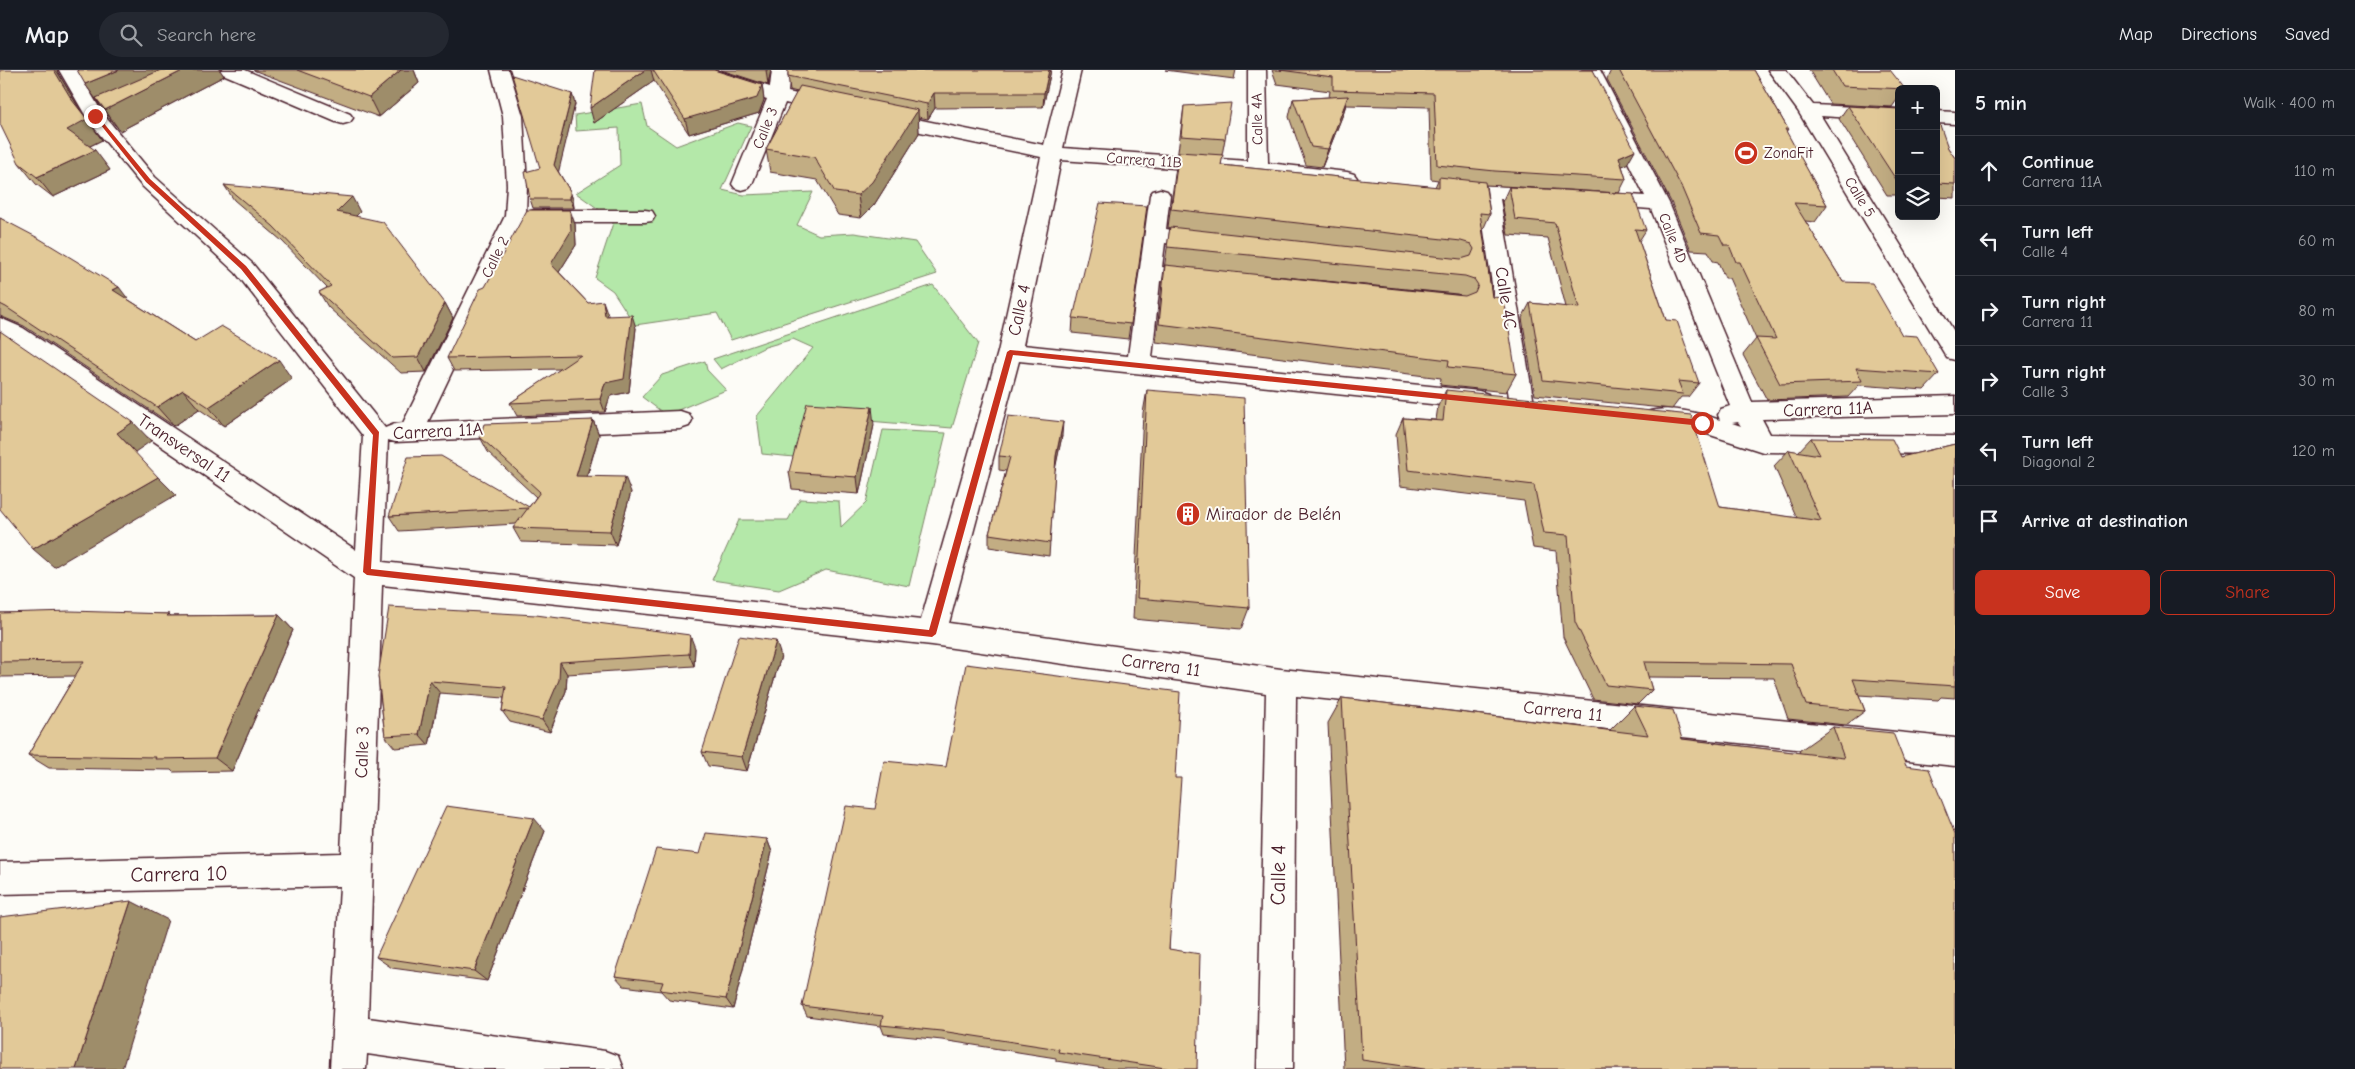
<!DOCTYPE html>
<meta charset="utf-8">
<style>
:root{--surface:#171b24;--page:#242831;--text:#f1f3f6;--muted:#9ea1a6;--line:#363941;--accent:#c8321e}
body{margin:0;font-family:"Comic Neue",sans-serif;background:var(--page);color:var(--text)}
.controls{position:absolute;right:15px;top:15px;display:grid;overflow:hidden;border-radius:8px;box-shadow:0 5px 20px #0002}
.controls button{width:45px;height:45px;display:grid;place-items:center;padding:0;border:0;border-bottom:1px solid var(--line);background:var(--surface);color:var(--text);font:25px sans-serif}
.stop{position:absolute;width:15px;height:15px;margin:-11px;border:4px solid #c8321e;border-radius:50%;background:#fff}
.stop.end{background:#c8321e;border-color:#fff;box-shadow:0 1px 5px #0008}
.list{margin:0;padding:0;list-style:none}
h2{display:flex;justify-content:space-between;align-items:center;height:65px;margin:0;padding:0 20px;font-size:21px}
h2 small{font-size:16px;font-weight:400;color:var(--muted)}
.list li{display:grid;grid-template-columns:32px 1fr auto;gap:15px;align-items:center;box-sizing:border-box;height:70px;padding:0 20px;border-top:1px solid var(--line)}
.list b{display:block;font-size:19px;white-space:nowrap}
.list p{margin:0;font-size:16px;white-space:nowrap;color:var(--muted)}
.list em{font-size:16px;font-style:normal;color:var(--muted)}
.actions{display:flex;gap:10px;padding:15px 20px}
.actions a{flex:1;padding:11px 0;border:1px solid var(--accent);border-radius:8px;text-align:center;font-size:18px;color:var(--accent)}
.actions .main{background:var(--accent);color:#fff}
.icon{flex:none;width:28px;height:28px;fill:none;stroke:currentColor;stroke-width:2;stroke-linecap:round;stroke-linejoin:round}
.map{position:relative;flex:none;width:1955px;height:999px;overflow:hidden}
header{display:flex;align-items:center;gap:30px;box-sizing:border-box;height:70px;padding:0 25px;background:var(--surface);border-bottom:1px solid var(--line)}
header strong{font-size:24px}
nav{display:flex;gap:28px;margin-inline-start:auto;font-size:18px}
.search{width:350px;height:45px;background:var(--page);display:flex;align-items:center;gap:12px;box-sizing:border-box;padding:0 18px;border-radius:28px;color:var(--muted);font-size:19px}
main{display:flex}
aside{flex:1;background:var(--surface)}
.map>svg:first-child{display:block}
.green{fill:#b4e8a9;stroke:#7f846a}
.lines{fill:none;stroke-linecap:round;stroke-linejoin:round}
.street-casing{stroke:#4a1f2b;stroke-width:3}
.street{fill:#fdfcf7;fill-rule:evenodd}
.wall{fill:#c2ad83;stroke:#4a1f2b;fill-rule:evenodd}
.shaded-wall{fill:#9e8d6a;stroke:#4a1f2b}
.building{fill:#e2c998;stroke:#4a1f2b}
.route{fill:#c8321e}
.labels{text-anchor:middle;stroke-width:4;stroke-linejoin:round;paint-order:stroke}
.far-street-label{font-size:15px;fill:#4a1f2b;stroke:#fdfcf7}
.far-poi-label{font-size:15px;fill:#4a1f2b;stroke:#fdfcf7;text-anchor:start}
.street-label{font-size:18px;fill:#4a1f2b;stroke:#fdfcf7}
.poi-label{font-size:18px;fill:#4a1f2b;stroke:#fdfcf7;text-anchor:start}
.near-street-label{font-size:21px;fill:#4a1f2b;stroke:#fdfcf7}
</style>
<header>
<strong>Map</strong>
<div class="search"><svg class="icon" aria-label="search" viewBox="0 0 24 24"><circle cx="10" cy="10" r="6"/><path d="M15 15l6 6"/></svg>Search here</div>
<nav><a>Map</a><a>Directions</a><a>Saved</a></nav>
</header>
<main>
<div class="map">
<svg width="1955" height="999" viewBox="0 0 1955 999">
<rect width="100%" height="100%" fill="#fdfcf7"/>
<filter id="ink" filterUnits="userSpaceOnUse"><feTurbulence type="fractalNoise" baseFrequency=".02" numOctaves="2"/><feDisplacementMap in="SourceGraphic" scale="10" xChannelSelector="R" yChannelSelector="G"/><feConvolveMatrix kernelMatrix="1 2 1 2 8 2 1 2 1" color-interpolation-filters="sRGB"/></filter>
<g filter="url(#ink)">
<path class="green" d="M642 34 647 56 676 76 738 53 751 56 722 120 744 125 813 122 797 155 819 165 854 163 915 172 937 204 731 270 717 243 635 255 613 221 595 208 614 150 576 123 620 95 619 58 576 61 575 45Z
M933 215 978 273 952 358 809 346 794 387 762 384 757 346 813 278 793 269 765 277 721 299 713 289Z
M705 291 707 300 726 320 666 345 642 327 662 305Z
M883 360 946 363 909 516 826 500 779 520 712 510 739 450H788L800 429 839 431 841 457 866 433Z"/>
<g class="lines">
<g class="street-casing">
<path id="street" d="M59 0H77L103 44 155 107 252 193 385 358 395 354 403 353 505 146 507 115 503 46 491 0H509L523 46 527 115 526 143 534 140H645L652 141 655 146 652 151 645 152H534L527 151 525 148 428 352 680 341 689 344 692 350 689 356 680 359 395 372 388 370 383 492 921 550 998 282 1041 87 882 54 875 52 872 48 875 44 882 42 1044 75 1063 0H1081L1063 78 1248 91V0H1266L1268 93 1347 102 1354 104 1357 108 1354 112 1347 114 1258 104 1061 90 1023 275 1128 286 1150 125 1153 121 1160 119 1167 121 1170 125 1166 159 1213 166 1216 171 1213 176 1205 178 1165 173 1162 197 1208 203 1211 208 1208 213 1200 215 1160 211 1152 288 1479 321 1488 324 1491 330 1488 336 1479 339 1019 291 949 553 1281 599 1955 668V696L1296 626 1293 999H1257L1266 623 932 575 382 515 368 948 605 981 618 986 623 999H472L367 984 366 999H330L340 816 0 824V792L341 783 354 508 0 266V248L23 258 356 480 363 366 236 203 141 115 88 50Z
M220 0H245L350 44 353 48 350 52 343 54 336 52 223 4Z
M687 0H715L770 17 772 0H790L788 22 837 33 839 37 837 41 830 43 785 33 752 114 749 118 742 120 735 118 732 114 767 29 690 4Z
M1582 0H1600L1669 133 1752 332 1955 326V344L1762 349 1770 364 1955 366V384L1763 382 1701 362 1647 354 1644 348 1647 342C1669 335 1699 343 1720 350L1718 345 1721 339 1730 336 1651 139 1599 135 1592 133 1589 129 1592 125 1599 123 1645 126ZM1738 352 1741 356 1732 353Z
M1768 0H1786L1813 35 1899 39V51L1821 46 1955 263V290L1947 288 1798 41Z
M1936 41 1955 42V54L1936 53Z
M1449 112 1543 120 1550 122 1553 126 1550 130 1543 132 1500 129 1534 334 1531 340 1522 343 1513 340 1510 334 1479 127 1442 122 1439 118 1442 114Z"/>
</g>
<use href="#street" class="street"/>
</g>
<path class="wall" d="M253 0H414L419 13 379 47Z
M595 0H714L762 15 764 30 759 43 689 64 654 11 594 53Z
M721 0H771L768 15Z
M788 0H1051L1043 37 935 38 928 49 918 47 919 63 874 135 861 148 838 145 817 110 770 102 766 79 797 22 790 20 788 6Z
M1165 0H1236L1234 9Z
M1272 0H1593L1627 94 1622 96 1626 109 1619 123 1486 115 1490 144 1482 162 1492 227 1516 304 1506 322 1440 315 1441 308 1156 272 1162 213 1170 158 1168 157 1184 36 1225 69 1222 85 1221 95 1435 117 1438 110 1431 109 1429 37 1346 35 1343 44 1322 97 1306 95 1289 47 1293 29 1329 27 1330 21 1277 14ZM1264 205 1457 224 1460 225Z
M1611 0H1754L1788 59 1786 62 1827 135 1815 152 1805 151 1843 212 1902 265 1939 304 1924 320 1859 315 1848 327 1767 330 1743 285 1756 269 1729 208H1725L1718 192 1713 191 1708 181 1691 180 1671 132 1607 9Z
M1809 0H1890L1899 19V27L1892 37 1830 34Z
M57 1 82 43 102 70 90 76 110 100 53 127 36 114 19 93Z
M224 6 120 61 110 49 85 14Z
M572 24 575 34 558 101 570 121 573 130 574 138H533L530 129 540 98Z
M1848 36 1899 39V125H1887L1839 49Z
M1936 55 1948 78 1955 88V128L1936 127Z
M224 115 360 142 356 146 445 233 453 248 426 302 401 303 328 237 319 222 327 218 282 171 234 130Z
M1509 117 1646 160 1639 171 1666 250 1699 313 1688 327H1681L1672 339 1535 325 1522 248 1530 233 1566 237 1548 168 1508 165 1502 132Z
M1147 136 1128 269 1072 263 1073 248Z
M0 148 195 272 292 309 224 356 199 339 174 356 24 256 0 246Z
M575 154 576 175 559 202 588 233 608 245V246L636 258 629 322 610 326 605 342 517 346 510 333 561 299 454 301 447 288Z
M1147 320 1249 538 1241 559 1133 549 1143 343Z
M1446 320 1720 437 1797 448 1774 396 1789 380 1798 382 1811 368 1901 387 1955 374V628L1941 627 1938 630 1859 625 1865 641 1846 655 1788 649 1774 608 1648 607 1652 620 1638 634 1593 629 1563 567 1556 481 1533 478 1524 431 1400 416 1396 364 1403 348 1436 350 1438 336Z
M593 350 599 365 587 407 631 422 616 475 521 472 513 458 516 454 399 461 389 446 529 437 536 427 488 382 480 367Z
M874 355 859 424 792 419 789 402Z
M1062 366 1055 398 1049 486 989 477V464L1006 401 999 400V386Z
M0 543 169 544 171 546 279 545 293 560 232 701 173 702 171 700 49 698 28 685 75 606 0 607Z
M695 578 694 596 567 604 566 621 550 662 510 652 502 641 504 628 440 623 429 675 395 678 385 666 378 606Z
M781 586 747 701 708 696 702 682Z
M1342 628 1610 660 1634 636 1682 669 1800 683 1799 681 1833 657 1906 696 1955 999H1344L1328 653Z
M946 697 1175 708 1169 879 1197 999H1110L1056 991V988L942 970 884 964 881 956 807 946 802 936 875 739Z
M545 761 487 911 392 898 376 887Z
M767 769 772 782 733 939 669 930 661 921 624 916 615 906 700 784Z"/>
<path class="shaded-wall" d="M54 0H58L57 1 86 50 87 49 102 70 82 80 67 60Z
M119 0H181L96 28 100 35 85 14Z
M184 0H220L224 6 120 61 105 40Z
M401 0H414L419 13 379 47 369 27Z
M645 0H651L654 11 594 53 590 38Z
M766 0H771L768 15Z
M1049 0H1051L1043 37 1044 23Z
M762 15 764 30 759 43 689 64 685 49Z
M934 23 935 38 928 49 927 34Z
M572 24 575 34 558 104 554 95Z
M1348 26 1343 44 1322 97 1328 79Z
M918 40 919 63 874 135 861 148 858 125Z
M95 80 110 100 53 127 37 107Z
M1635 80 1627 94 1611 101 1619 87Z
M570 121 573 130 574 138 570 129Z
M352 127 360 142 345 157 337 142Z
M570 140 575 154 576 175 556 207 551 194Z
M119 217 134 237 113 220Z
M603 231 608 245 610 260 605 246Z
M445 233 453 248 426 302 418 287Z
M632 245 636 258 629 322 610 326 605 342 600 329 605 313Z
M279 290 292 309 224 356 209 337Z
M183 320 199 339 174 356 157 337Z
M872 337 874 355 859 424 857 407Z
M593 350 599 365 582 421 576 406Z
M133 352 151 371 135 382 117 363Z
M1063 352 1062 366 1055 400 1056 386Z
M158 407 176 425 54 497 33 479Z
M625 407 631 422 616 475 610 461Z
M279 545 293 560 232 701 215 688Z
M690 565 695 578 694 596 689 584Z
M776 571 781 586 747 701 742 687Z
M560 592 567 604 566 621 550 662 542 650Z
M430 611 440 623 429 675 419 664Z
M534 748 545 761 487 911 474 901Z
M767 769 772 782 733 939 726 929Z
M131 831 168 850 122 999H76Z"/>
<path class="building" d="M0 0H54L72 30 87 49 67 60 95 80 37 107 19 93 0 54Z
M77 0H119L85 14Z
M161 0H184L105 40 96 28Z
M297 0H401L369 27Z
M595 0H645L590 38Z
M653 0H714L762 15 757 28 685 49Z
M788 0H1049L1044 23H934L927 34 788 6Z
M1280 0H1593L1635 80 1619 87 1626 109 1495 101 1437 95 1434 23 1333 20V7Z
M1619 0H1754L1788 59H1785L1827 135 1794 133 1843 212 1872 213 1902 265 1917 266 1939 304 1856 298 1862 311 1780 314 1756 268 1776 269 1740 192H1736L1729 175H1724L1719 165 1701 163 1681 116Z
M1832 0H1890L1905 19 1842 16Z
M512 5 572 24 554 95 570 121V129H530L525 102 540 98Z
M800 16 918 40 872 112 858 125 835 122 814 87 766 79Z
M1348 26 1328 79 1311 77 1293 29Z
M1231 33 1225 69 1181 66 1184 36Z
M1848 36 1899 39V111H1897Z
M1936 55H1940L1948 78 1955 88V114L1936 113Z
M1179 82 1223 85 1221 95 1439 117V107L1485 112 1490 144 1480 143 1492 227 1504 228 1516 304 1448 297 1449 290 1159 254 1165 195 1465 226 1475 222 1478 215 1474 209 1465 206 1167 177 1170 157 1461 189 1471 186 1474 179 1471 174 1461 171 1171 139Z
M224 115 352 127 337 142 383 152 445 233 418 287 392 288 319 222 331 216 273 156Z
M1509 117 1633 124 1646 160 1635 159 1666 250 1677 251 1699 313 1678 311 1683 324 1543 310 1530 233 1579 238 1555 153 1515 149Z
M1100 133 1147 136 1131 254 1073 248Z
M527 140H570L571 161 551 194 588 233 603 231 605 246 632 245 624 309 605 313 600 329 510 333 581 285 447 288 480 219 485 217Z
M0 148 40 169 119 217 113 220 195 272 221 256 279 290 209 337 183 320 157 337 6 237 0 234Z
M0 261 133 352 117 363 158 407 33 479 0 439Z
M1147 320 1244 328 1249 538 1137 528Z
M1446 320 1691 345 1720 437 1821 451 1789 380 1820 385 1811 368 1892 369 1901 387 1955 374V616L1853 609 1865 641 1806 635 1791 594 1644 592 1652 620 1606 615 1575 552 1568 465 1544 463 1534 415 1408 400 1403 348 1443 351Z
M807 333 872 337 857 407 789 402Z
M1008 346 1063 352 1056 386 1050 473 989 464 1010 387 999 386Z
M593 350 576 406 625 407 610 461 513 458 528 438 389 446 408 387 441 386 529 437 540 422 480 367 484 354Z
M389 537 536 545 690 565 689 584 560 592 559 610 542 650 502 641 506 617 430 611 419 664 385 666 378 606Z
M70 541 169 544 167 546 279 545 215 688 155 689 156 687 28 685 84 591 0 592V543Z
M739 566 776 571 742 687 702 682Z
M966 594 1180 622 1175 708H1181L1169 879 1200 884 1197 999H1172L1058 982 1059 979 941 961 881 955 883 946 802 936 846 736 875 739 884 691 946 697Z
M1342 628 1648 665 1634 636 1673 640 1682 669 1844 688 1833 657 1893 663 1906 696 1929 699 1955 764V999H1424L1362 990Z
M446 736 534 748 474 901 376 887Z
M706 763 767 769 726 929 660 920 663 912 615 906 656 779 700 784Z
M131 831 76 999H0V847Z"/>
</g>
<path class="route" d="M93 45H97L150 109 246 196 379 362 371 499 929 560 1007 282 1010 280 1702 350 1706 353 1702 356 1013 285 936 564 932 567 367 505 363 502 373 365 241 199 146 112Z"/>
<defs>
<g id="stadium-disc" transform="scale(1.25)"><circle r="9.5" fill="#c8321e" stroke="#fdfcf7"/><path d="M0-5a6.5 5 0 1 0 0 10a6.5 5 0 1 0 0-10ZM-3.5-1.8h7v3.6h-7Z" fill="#fff"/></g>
<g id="building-disc" transform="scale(1.25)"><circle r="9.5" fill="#c8321e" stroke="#fdfcf7"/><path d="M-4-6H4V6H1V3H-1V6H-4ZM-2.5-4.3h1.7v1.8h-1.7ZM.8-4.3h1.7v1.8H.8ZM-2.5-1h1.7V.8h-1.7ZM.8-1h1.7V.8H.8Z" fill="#fff"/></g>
</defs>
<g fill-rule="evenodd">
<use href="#stadium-disc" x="1746" y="83"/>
<use href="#building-disc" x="1188" y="444"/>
</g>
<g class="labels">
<g class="far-street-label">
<text transform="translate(1257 49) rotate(-91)" y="5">Calle 4A</text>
<text transform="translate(765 58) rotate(-68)" y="5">Calle 3</text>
<text transform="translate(1144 90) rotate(4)" y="5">Carrera 11B</text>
<text transform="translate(1860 127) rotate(59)" y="5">Calle 5</text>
<text transform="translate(1673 168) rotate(68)" y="5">Calle 4D</text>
<text transform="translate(495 187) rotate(-64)" y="5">Calle 2</text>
</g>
<g class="far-poi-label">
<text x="1764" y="88">ZonaFit</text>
</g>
<g class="street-label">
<text transform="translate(1506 228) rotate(81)" y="6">Calle 4C</text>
<text transform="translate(1019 240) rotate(-78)" y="6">Calle 4</text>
<text transform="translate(1828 339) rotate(-2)" y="6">Carrera 11A</text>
<text transform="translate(438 361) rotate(-3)" y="6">Carrera 11A</text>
<text transform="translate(184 378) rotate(34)" y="6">Transversal 11</text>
<text transform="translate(1161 595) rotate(8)" y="6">Carrera 11</text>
<text transform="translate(1563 641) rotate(6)" y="6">Carrera 11</text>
<text transform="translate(362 682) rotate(-88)" y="6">Calle 3</text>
</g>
<g class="poi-label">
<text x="1206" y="450">Mirador de Belén</text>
</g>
<g class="near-street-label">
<text transform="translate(179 804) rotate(-1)" y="7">Carrera 10</text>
<text transform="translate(1278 805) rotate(-89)" y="7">Calle 4</text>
</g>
</g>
</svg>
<div class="controls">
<button>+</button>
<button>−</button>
<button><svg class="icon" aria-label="layers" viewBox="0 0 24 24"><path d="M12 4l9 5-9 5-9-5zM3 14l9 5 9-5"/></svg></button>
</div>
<div class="stop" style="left:1702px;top:353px"></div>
<div class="stop end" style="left:95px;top:46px"></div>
</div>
<aside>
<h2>5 min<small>Walk · 400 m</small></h2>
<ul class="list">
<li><svg class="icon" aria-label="ahead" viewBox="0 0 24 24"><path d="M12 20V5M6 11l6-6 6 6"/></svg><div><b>Continue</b><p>Carrera 11A</p></div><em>110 m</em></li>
<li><svg class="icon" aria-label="left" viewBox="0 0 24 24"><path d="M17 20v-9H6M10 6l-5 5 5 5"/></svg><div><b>Turn left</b><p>Calle 4</p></div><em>60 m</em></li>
<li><svg class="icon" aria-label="right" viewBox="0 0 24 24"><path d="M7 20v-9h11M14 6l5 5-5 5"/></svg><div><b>Turn right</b><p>Carrera 11</p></div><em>80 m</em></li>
<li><svg class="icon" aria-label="right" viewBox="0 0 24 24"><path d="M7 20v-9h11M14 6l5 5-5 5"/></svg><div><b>Turn right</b><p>Calle 3</p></div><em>30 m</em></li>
<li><svg class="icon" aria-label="left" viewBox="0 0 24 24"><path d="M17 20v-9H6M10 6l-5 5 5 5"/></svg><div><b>Turn left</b><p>Diagonal 2</p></div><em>120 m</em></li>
<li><svg class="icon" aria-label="arrive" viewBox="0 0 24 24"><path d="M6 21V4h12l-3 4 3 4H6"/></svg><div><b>Arrive at destination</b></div></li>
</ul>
<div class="actions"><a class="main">Save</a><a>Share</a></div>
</aside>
</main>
